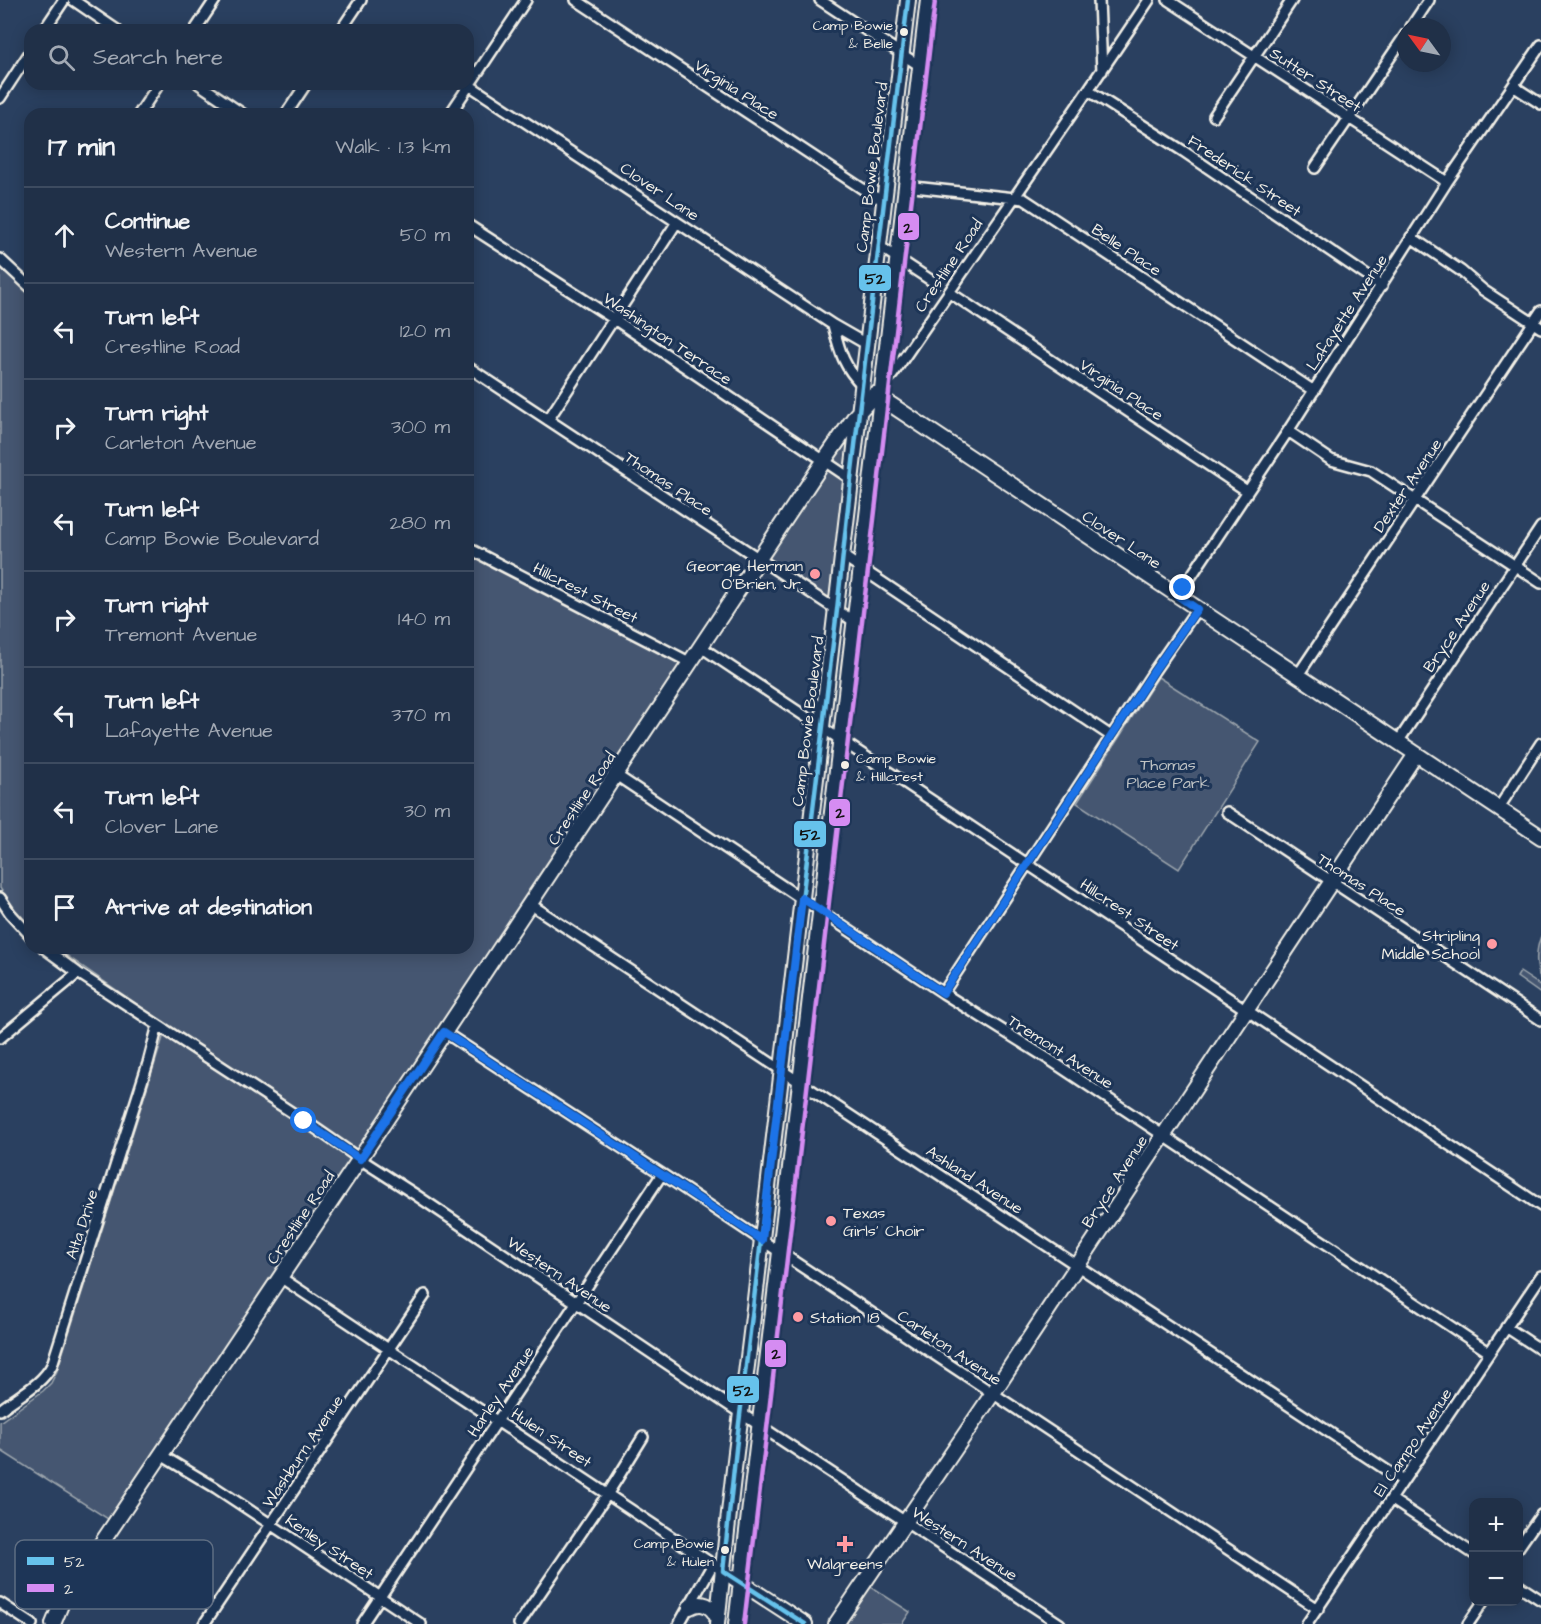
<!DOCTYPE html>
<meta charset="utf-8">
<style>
:root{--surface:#203048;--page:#28384f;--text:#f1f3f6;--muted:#a2a9b4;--line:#3d4b60}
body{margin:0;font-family:"Architects Daughter",sans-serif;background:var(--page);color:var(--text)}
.controls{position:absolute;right:18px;bottom:18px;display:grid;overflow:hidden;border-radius:12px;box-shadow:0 3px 15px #0003}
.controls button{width:54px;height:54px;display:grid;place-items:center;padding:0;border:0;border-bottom:2px solid var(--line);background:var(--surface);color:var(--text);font:30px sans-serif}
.compass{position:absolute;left:1397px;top:18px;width:54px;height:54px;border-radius:50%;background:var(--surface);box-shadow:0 3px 15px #0003;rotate:303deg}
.stop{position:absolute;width:18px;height:18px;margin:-14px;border:4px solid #1a73e8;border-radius:50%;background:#fff}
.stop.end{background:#1a73e8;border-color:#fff;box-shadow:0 2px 6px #0008}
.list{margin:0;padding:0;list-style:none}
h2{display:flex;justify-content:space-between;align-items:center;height:78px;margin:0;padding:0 24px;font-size:26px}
h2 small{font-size:20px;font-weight:400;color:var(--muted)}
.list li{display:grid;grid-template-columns:39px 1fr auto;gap:18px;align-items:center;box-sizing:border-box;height:96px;padding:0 24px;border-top:2px solid var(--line)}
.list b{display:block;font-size:22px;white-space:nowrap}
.list p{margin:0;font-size:20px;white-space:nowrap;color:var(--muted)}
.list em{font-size:20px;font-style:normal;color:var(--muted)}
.icon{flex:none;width:33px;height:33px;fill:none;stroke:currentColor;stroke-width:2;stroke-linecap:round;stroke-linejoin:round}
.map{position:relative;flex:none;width:1541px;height:1624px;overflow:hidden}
.search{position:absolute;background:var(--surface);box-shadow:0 3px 15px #0003;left:24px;top:24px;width:450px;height:66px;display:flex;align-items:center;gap:15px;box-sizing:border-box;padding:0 21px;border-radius:18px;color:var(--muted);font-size:22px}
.panel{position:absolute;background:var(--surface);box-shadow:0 3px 15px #0003;left:24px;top:108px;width:450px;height:846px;border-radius:18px}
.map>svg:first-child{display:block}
.green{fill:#445771;stroke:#9ca4ac;stroke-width:1.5}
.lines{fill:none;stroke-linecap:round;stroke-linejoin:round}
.street-casing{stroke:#f4f1e8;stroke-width:14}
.secondary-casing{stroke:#f4f1e8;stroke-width:18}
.street{stroke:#1d3557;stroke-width:9}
.secondary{stroke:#1d3557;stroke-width:14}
.bus-1-casing{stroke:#1d3557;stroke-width:9}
.bus-2-casing{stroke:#1d3557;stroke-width:9}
.bus-1{stroke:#66c2ec;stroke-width:4.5}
.bus-2{stroke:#d58cf2;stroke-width:4.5}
.route{stroke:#1a73e8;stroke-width:8}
.bus-dot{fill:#f4f1e8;stroke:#1d3557;stroke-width:2}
.poi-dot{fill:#ff9aa2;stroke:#1d3557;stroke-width:2}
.labels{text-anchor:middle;stroke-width:6;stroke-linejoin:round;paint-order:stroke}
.bus-label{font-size:14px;fill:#f4f1e8;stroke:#1d3557;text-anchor:end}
.street-label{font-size:16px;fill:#f4f1e8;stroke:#1d3557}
.poi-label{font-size:16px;fill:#f4f1e8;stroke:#1d3557;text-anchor:end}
.park-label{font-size:16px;fill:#bfc3c4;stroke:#1d3557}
.key{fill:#1d3557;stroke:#5e6d82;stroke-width:1.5}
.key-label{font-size:16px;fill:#f4f1e8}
.line-badge{stroke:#1d3557;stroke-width:2}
.pale-badge-label{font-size:16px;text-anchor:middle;font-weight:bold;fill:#111}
</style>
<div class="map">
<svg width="1541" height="1624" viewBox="0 0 1541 1624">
<rect width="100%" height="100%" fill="#2a4060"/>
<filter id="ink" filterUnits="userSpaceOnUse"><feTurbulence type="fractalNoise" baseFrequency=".0167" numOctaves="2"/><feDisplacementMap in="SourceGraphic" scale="12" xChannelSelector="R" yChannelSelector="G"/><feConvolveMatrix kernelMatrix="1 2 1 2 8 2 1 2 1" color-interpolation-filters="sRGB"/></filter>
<g filter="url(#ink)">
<path class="green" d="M0 266 30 294V927L14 910 0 888Z
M851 433 831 602 766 558Z
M468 552 682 665 360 1146 108 1519 0 1450V1422L43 1391 51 1383 57 1371 167 1025 56 948H468Z
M1158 677 1260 742 1179 869 1077 803Z
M1541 936V981C1535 966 1535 952 1541 936Z
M1520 972 1541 986V994L1517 977Z
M868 1585 910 1612 902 1624H843Z"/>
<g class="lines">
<g class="street-casing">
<path id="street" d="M73 0 117 30
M576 0 875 197 884 198
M820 0 920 66
M1099 0 1102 71
M1168 0 1447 182
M1411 27 1429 0
M44 30 64 0
M195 30 215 0
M341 30 361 0
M199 84 243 114
M469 85 833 325 868 345
M1513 86 1541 104
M1089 91 1183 151 1382 286
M0 98 30 52
M139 114 159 84
M286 114 306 84
M450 114 526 0
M1214 116 1292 0
M1315 168 1406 34
M905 191 914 187 1024 199 1314 391
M468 225 614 319 851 479
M1411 237 1461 271 1483 290 1541 328
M879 246 935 283
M0 259 30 287
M949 292 1247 491
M833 325C840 352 843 366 863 386
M468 367 855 622
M883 385 893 374C978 249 1065 126 1149 0
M548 420 677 222
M1288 431 1331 460 1371 471 1541 583
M468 548 691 663
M843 556 1111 736
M1178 596 1288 431 1447 182 1541 45
M701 647 1541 1206
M1298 675 1541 311
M1398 742 1541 527
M616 775 943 993 1050 1060 1489 1352
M1498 809 1541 743
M1227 812 1541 1020
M0 898 10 913 30 935
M530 904 1403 1481
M44 948 78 973 305 1121 360 1159 416 1195 727 1404 1060 1624
M943 993 1154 671 1197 609
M444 1032 662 1174 1318 1609
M0 1038 78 973
M280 1277 723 1571
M1506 1327 1541 1350
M0 1410C17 1396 42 1385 52 1365L148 1063 158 1025
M161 1455 216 1488 421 1624
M1391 1499 1474 1554
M1518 1548 1541 1515
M1518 1585 1541 1600
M0 1603 32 1624
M204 1624 425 1295
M362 1624 662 1174
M519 1624 607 1495 643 1437
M679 1624 713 1564
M1307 1624 1541 1276
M1468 1624 1483 1602"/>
</g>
<g class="secondary-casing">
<path id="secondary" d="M734 1578 805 1624
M690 1607C702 1600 712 1606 717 1617
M53 1624 62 1602 402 1096 824 461 856 415 875 394 1541 837
M717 1624C724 1561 730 1499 738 1436 745 1382 752 1328 758 1273 807 849 858 424 908 0
M736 1624 928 0
M836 1624 993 1393 1416 754"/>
</g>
<use href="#street" class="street"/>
<use href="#secondary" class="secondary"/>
<g class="bus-1-casing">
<path id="bus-1" d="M805 1624 723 1571 737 1440 837 610 851 479 908 0"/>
</g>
<g class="bus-2-casing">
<path id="bus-2" d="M744 1624 935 1"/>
</g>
<use href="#bus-1" class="bus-1"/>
<use href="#bus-2" class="bus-2"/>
</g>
</g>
<g class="lines" filter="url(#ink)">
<path class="route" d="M304 1121 360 1159 444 1032 762 1240 802 898 943 993 1154 671 1197 609 1178 596 1183 588"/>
</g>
<g class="bus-dot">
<circle cx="904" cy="32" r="5"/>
<circle cx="845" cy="765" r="5"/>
<circle cx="725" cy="1550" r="5"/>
</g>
<g class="poi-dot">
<circle cx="815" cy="574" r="6"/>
<circle cx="1492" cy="944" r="6"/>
<circle cx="831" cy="1221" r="6"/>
<circle cx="798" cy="1317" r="6"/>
<path d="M842 1535h6v6h6v6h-6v6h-6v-6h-6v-6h6z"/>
</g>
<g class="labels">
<g class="bus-label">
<text x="893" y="30">Camp Bowie<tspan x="893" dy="18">&amp; Belle</tspan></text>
<text x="856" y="763" text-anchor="start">Camp Bowie<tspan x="856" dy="18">&amp; Hillcrest</tspan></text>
<text x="714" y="1548">Camp Bowie<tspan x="714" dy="18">&amp; Hulen</tspan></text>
</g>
<g class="street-label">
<text transform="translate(1316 79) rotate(33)" y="6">Sutter Street</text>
<text transform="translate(737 89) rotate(33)" y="6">Virginia Place</text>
<text transform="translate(871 167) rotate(-83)" y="6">Camp Bowie Boulevard</text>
<text transform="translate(1245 175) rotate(34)" y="6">Frederick Street</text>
<text transform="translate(660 191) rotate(34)" y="6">Clover Lane</text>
<text transform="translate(1127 249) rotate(34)" y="6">Belle Place</text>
<text transform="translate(948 265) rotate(-56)" y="6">Crestline Road</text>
<text transform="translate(1346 312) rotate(-57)" y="6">Lafayette Avenue</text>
<text transform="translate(668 338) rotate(34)" y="6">Washington Terrace</text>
<text transform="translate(1122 389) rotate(34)" y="6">Virginia Place</text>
<text transform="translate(669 483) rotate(34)" y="6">Thomas Place</text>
<text transform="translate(1407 485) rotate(-56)" y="6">Dexter Avenue</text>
<text transform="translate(1122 539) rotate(34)" y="6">Clover Lane</text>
<text transform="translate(586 592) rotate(27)" y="6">Hillcrest Street</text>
<text transform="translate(1456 626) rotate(-56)" y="6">Bryce Avenue</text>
<text transform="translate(807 721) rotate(-83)" y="6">Camp Bowie Boulevard</text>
<text transform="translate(581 798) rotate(-56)" y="6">Crestline Road</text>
<text transform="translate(1362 884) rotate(33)" y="6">Thomas Place</text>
<text transform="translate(1130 914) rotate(34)" y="6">Hillcrest Street</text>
<text transform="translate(1061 1051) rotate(33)" y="6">Tremont Avenue</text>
<text transform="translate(975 1179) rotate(33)" y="6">Ashland Avenue</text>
<text transform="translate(1114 1181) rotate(-57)" y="6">Bryce Avenue</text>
<text transform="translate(300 1217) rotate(-56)" y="6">Crestline Road</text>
<text transform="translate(81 1224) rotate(-72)" y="6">Alta Drive</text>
<text transform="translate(560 1274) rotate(34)" y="6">Western Avenue</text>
<text transform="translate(950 1347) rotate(34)" y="6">Carleton Avenue</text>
<text transform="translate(500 1391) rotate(-56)" y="6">Harley Avenue</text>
<text transform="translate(552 1437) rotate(34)" y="6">Hulen Street</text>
<text transform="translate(1412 1442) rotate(-56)" y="6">El Campo Avenue</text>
<text transform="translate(302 1451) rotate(-56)" y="6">Washburn Avenue</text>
<text transform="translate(965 1543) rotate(33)" y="6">Western Avenue</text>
<text transform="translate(330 1546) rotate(34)" y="6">Kenley Street</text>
</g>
<g class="poi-label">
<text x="803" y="571">George Herman<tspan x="803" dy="18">O'Brien, Jr.</tspan></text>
<text x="1480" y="941">Stripling<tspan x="1480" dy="18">Middle School</tspan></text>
<text x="843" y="1218" text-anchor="start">Texas<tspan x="843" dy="18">Girls' Choir</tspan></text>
<text x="810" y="1323" text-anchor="start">Station 18</text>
<text x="845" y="1569" text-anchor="middle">Walgreens</text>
</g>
<g class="park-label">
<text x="1168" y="770">Thomas<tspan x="1168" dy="18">Place Park</tspan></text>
</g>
</g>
<rect x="15" y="1540" width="198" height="69" rx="9" class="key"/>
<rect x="27" y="1557" width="27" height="8" fill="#66c2ec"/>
<rect x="27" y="1584" width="27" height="8" fill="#d58cf2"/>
<g class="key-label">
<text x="64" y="1567">52</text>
<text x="64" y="1594">2</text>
</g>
<g class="line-badge">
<rect x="897" y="212" width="23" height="29" rx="6" fill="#d58cf2"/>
<rect x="858" y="264" width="34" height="28" rx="6" fill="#66c2ec"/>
<rect x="828" y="798" width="23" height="29" rx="6" fill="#d58cf2"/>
<rect x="793" y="820" width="34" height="28" rx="6" fill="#66c2ec"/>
<rect x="764" y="1339" width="23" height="29" rx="6" fill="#d58cf2"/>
<rect x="726" y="1375" width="34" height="29" rx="6" fill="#66c2ec"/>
</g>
<g class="pale-badge-label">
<text x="908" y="233">2</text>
<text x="875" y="284">52</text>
<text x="840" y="818">2</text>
<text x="810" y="840">52</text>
<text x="776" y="1359">2</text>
<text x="743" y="1396">52</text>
</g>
</svg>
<div class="controls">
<button>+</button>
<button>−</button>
</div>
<svg class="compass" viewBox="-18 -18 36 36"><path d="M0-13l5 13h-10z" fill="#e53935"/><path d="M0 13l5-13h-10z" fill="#a2a9b4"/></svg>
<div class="stop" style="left:304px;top:1121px"></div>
<div class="stop end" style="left:1183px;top:588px"></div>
<div class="search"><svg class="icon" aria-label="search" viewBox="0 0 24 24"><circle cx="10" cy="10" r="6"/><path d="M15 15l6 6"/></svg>Search here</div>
<section class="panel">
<h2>17 min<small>Walk · 1.3 km</small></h2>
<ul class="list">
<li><svg class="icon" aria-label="ahead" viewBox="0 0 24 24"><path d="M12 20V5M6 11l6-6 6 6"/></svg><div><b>Continue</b><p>Western Avenue</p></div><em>50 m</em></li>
<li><svg class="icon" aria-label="left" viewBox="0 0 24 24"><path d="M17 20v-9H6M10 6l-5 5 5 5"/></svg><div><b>Turn left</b><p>Crestline Road</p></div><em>120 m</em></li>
<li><svg class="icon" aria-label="right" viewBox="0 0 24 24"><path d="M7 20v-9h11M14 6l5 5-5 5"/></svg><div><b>Turn right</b><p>Carleton Avenue</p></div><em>300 m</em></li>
<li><svg class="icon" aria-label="left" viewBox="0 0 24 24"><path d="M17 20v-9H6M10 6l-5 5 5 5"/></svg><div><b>Turn left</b><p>Camp Bowie Boulevard</p></div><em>280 m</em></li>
<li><svg class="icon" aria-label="right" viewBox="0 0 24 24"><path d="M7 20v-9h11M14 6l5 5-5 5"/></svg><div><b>Turn right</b><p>Tremont Avenue</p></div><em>140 m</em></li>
<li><svg class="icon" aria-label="left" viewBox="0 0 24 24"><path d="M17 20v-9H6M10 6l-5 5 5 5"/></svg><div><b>Turn left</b><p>Lafayette Avenue</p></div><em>370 m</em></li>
<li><svg class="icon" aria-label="left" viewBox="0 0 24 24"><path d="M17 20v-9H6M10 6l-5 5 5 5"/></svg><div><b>Turn left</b><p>Clover Lane</p></div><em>30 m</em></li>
<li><svg class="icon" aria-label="arrive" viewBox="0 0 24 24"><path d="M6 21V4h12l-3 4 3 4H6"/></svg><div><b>Arrive at destination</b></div></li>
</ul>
</section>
</div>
